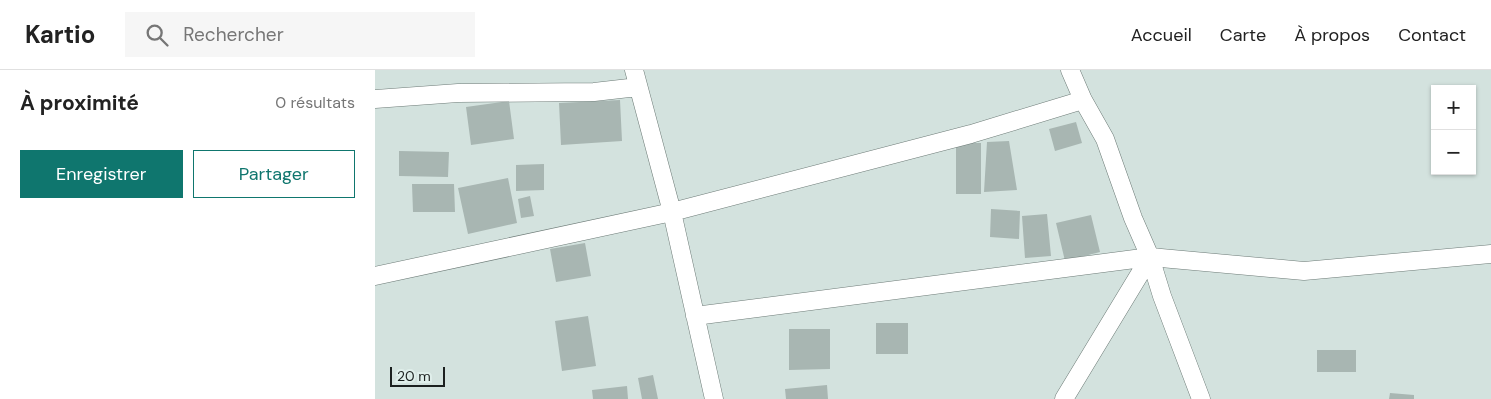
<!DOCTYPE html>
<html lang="fr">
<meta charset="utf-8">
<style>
:root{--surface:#fff;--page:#f6f6f6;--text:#222;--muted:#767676;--line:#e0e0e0;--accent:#0f766e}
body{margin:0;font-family:"DM Sans",sans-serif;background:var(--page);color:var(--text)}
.controls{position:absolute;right:15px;top:15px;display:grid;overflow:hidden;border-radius:0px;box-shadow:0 1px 4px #0004}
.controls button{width:45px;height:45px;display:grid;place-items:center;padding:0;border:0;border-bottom:1px solid var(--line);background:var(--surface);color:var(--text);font:25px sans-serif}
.scale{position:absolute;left:15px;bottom:12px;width:55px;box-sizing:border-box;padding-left:5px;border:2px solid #1b201f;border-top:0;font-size:14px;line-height:18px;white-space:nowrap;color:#1b201f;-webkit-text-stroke:4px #e0efeb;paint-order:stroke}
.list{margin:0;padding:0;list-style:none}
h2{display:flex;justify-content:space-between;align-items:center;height:65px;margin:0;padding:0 20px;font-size:21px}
h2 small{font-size:16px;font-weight:400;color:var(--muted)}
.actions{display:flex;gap:10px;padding:15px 20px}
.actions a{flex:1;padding:11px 0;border:1px solid var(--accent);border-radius:0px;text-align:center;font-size:18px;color:var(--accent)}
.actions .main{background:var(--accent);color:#fff}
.icon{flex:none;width:28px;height:28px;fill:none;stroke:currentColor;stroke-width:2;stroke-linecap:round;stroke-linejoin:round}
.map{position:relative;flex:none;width:1116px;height:329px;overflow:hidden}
header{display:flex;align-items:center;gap:30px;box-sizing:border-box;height:70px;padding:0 25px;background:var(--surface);border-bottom:1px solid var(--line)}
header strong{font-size:24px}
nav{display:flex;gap:28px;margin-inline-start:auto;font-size:18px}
.search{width:350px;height:45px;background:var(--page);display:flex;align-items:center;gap:12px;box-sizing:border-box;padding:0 18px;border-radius:0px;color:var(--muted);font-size:19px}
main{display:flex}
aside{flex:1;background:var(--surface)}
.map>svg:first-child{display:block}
.building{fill:#a8b6b2}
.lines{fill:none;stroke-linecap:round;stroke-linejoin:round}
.minor-casing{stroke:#6d7b77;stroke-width:19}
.minor{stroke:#fff;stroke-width:18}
</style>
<header>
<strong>Kartio</strong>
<div class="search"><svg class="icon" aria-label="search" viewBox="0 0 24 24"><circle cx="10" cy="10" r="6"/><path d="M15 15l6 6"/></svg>Rechercher</div>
<nav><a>Accueil</a><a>Carte</a><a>À propos</a><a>Contact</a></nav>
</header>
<main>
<aside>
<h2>À proximité<small>0 résultats</small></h2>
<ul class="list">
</ul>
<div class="actions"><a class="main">Enregistrer</a><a>Partager</a></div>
</aside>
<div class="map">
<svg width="1116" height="329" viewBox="0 0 1116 329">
<rect width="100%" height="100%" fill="#d3e2de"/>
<path class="building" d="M245 30 247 71 186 75 184 33Z
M134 31 139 69 96 75 91 37Z
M701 52 707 73 680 81 674 59Z
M634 71 642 120 609 122 612 72Z
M581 73H606V124H581Z
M24 81 74 82 73 107 24 106Z
M169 94V120L141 121V95Z
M133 108 142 153 93 164 83 118Z
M37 114H79L80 142H38Z
M155 126 159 146 146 148 143 129Z
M616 139 645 141 644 169 615 167Z
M672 144 676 186 650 188 647 146Z
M716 145 725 182 690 191 681 153Z
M210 173 216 206 181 212 175 179Z
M213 246 221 296 187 301 180 251Z
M501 253H533V284H501Z
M414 259H455V299L414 300Z
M942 280H981V302H942Z
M278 305 283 329H267L263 308Z
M452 315 453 329H411L410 319Z
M252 316 253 329H218L217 320Z
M1015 323 1039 325V329H1014Z"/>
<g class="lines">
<g class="minor-casing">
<path id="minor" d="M259 0 297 142 339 329
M695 0 708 30 730 69 758 148 775 187 787 226 826 329
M0 29 83 23 219 22 263 17
M0 206 297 142 596 64 708 30
M320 246 775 187 929 201 1116 184
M689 329 775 187"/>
</g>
<use href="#minor" class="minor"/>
</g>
</svg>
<div class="controls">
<button>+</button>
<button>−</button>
</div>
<div class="scale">20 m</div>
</div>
</main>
